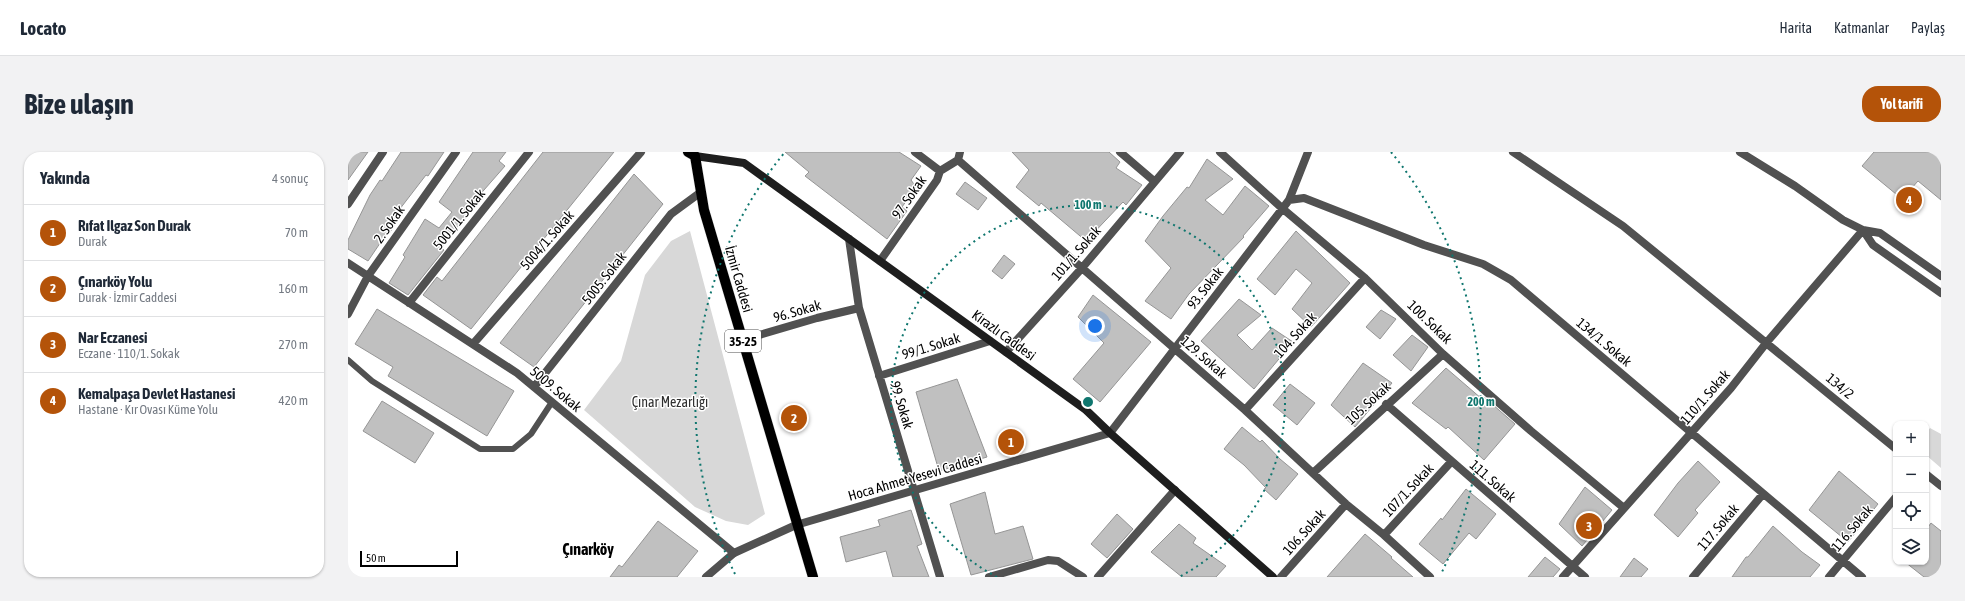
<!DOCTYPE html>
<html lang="tr">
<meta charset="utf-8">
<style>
:root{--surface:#fff;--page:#f2f2f3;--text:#1f2937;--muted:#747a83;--line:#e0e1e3;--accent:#b45309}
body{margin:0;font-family:"Asap Condensed",sans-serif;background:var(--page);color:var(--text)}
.controls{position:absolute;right:12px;bottom:12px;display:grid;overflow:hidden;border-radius:8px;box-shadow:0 1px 3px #0004}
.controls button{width:36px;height:36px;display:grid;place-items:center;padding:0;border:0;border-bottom:1px solid var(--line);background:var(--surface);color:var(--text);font:20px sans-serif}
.scale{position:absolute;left:12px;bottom:10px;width:98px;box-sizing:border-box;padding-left:4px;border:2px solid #000;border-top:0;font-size:11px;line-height:14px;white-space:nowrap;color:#000;-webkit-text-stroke:3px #fff;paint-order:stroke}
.you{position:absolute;left:747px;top:174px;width:14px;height:14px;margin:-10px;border:3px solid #fff;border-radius:50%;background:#1a73e8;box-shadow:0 0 0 6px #1a73e833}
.badge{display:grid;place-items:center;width:26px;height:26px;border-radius:50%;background:var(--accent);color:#fff;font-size:13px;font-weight:700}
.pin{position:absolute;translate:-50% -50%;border:2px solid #fff;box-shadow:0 1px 4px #0006}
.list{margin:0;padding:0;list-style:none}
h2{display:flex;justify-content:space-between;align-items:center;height:52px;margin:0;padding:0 16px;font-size:17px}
h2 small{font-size:13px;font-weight:400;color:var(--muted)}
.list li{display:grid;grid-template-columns:26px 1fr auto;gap:12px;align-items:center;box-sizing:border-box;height:56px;padding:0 16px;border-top:1px solid var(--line)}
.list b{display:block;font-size:15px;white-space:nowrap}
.list p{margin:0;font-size:13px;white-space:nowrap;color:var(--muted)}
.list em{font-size:13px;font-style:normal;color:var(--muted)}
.icon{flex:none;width:22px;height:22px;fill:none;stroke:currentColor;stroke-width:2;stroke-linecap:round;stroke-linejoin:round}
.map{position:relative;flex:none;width:1593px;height:425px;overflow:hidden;border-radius:16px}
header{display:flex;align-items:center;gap:24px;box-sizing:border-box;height:56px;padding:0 20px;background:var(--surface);border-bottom:1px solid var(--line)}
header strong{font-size:19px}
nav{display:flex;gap:22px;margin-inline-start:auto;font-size:14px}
.intro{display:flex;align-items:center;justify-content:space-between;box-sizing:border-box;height:96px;padding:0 24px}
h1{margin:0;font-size:28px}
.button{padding:10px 18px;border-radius:16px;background:var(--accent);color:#fff;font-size:14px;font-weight:700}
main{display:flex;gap:24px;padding:0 24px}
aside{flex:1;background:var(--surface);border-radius:16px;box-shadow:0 1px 3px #0004}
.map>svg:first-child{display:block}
.green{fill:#d8d8d8}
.building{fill:#c0c0c0;stroke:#959595}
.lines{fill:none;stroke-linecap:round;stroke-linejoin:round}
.primary-casing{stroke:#dbdbdb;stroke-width:11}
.service{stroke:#515151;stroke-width:6}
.minor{stroke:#515151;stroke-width:8}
.tertiary{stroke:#515151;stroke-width:8}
.secondary{stroke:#1e1e1e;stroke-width:8}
.primary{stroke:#000;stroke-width:10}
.ring{fill:none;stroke:#0f766e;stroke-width:2;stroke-dasharray:2 4}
.labels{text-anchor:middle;stroke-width:3;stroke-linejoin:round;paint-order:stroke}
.shield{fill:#fff;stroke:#4c4c4c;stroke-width:1}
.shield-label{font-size:13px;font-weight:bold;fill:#000}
.street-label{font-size:14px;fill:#000;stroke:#fff}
.park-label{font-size:14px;fill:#2f2f2f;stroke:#fff}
.quarter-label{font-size:16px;font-weight:bold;fill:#000;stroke:#fff}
.centre{fill:#0f766e;stroke:#fff;stroke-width:2}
.ring-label{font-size:12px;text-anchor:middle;font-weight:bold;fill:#0f766e;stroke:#fff;stroke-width:3;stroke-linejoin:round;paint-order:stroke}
</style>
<header>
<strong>Locato</strong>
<nav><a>Harita</a><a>Katmanlar</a><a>Paylaş</a></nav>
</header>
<div class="intro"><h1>Bize ulaşın</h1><a class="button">Yol tarifi</a></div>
<main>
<aside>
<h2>Yakında<small>4 sonuç</small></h2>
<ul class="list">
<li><span class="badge">1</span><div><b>Rıfat Ilgaz Son Durak</b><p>Durak</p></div><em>70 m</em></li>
<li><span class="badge">2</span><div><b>Çınarköy Yolu</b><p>Durak · İzmir Caddesi</p></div><em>160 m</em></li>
<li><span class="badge">3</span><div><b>Nar Eczanesi</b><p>Eczane · 110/1. Sokak</p></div><em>270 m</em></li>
<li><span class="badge">4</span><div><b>Kemalpaşa Devlet Hastanesi</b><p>Hastane · Kır Ovası Küme Yolu</p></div><em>420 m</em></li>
</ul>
</aside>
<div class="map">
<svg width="1593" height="425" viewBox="0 0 1593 425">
<rect width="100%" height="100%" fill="#fff"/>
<path class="green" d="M342 79 417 362 400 373 378 369 347 355 236 258 273 209 297 123 323 89Z
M1582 276 1593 282V316L1578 303V282Z"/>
<path class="building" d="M0 0H20L0 28Z
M53 0H96L80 24 78 23 48 62 52 63 41 82 39 81 20 109 0 97V88L22 43 32 28 34 29Z
M125 0H158L151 9 157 14 129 46 131 47 116 69 115 68 93 96 96 98 60 143 41 131 57 105 55 103 77 67 91 76 104 60 91 50Z
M195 0H266L123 177 75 143 89 125 94 129Z
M437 0H551L573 14 563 28 568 35 554 55 559 59 539 87 457 24 461 20Z
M664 0H761L772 10 768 16 794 33 778 53 775 50 738 89 693 51 691 54 668 35 681 18Z
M1526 0H1584L1593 8V48L1570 29 1554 47 1514 14Z
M859 7 885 27 857 48 875 63 897 34 921 54 895 84 896 85 841 142 823 167 797 149 823 116 797 89 815 64 839 35 841 36Z
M286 22 315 52 186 215 152 191Z
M617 30 639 46 630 58 608 42Z
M948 79 1002 131 963 175 944 157 964 131 948 117 927 143 909 127Z
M656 103 667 112 654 127 644 119Z
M745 143 803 190 752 250 725 227 756 191 730 165Z
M891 147 913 163 889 183 904 198 924 176 945 190 906 237 853 189Z
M29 157 166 239 139 284 40 224 45 215 7 192Z
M1033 158 1048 167 1032 187 1018 175Z
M1064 183 1080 195 1063 219 1045 203Z
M1015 211 1044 231 1007 275 983 253Z
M1098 216 1134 247 1136 245 1167 272 1136 308 1100 275 1098 277 1064 251Z
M609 227 639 305 591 319 568 240Z
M942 232 967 251 949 273 925 253Z
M34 249 86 281 67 311 15 279Z
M894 275 912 290 914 288 932 307 950 322 928 348 916 337 918 336 896 313 876 297Z
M1350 309 1372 330 1347 358 1350 361 1330 385 1306 363 1330 331Z
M1491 319 1530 352 1500 390 1461 358Z
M1237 335 1264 358 1234 394 1211 372Z
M1118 337 1148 362 1128 387 1121 381 1095 412 1071 392 1093 366 1094 368Z
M637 340 647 382 675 374 685 407 623 423 602 352Z
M563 358 574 392 569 394 581 425H545L538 399 498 410 492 385 532 374 530 368Z
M769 362 785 377 759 406 743 392Z
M310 369 350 399 329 425H262L271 413 274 415Z
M1583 371 1593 379V425H1576L1557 410H1578V378Z
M831 372 848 386 845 391 878 414 868 425H834L803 400Z
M1425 374 1454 400 1472 413 1462 425H1384L1398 405H1400Z
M1017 382 1044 405 1043 406 1065 425H979Z
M1197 405 1212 417 1205 425H1180Z
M1286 406 1300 417 1293 425H1272Z"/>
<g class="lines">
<g class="primary-casing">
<path id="primary" d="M340 0 347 4 356 58 465 425"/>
</g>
<path class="service" d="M0 208 24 229 132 297H165L183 282 204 250"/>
<path class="minor" d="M567 0 592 19
M772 0 806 29
M872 0 935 57 1017 126 1095 202 1183 279 1276 356
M1165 0 1275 74 1548 297
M610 8 897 258 998 352 1036 383 1082 425
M941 48 956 46 1076 93 1135 112 1163 128 1514 425
M0 52 35 0
M501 87 511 156 592 425
M532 109 589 28 592 19 610 8 612 0
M0 111 169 221 386 401
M1593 124 1532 81 1515 78 1525 93 1593 141
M61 151 181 0
M0 162 20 124 108 0
M394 188 469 166 511 156
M125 192 293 0
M658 200 734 116 832 0
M531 224 642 189
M186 235 323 62 353 40
M1038 252 1237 425
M897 258 1017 126
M762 281 941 48 960 0
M965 321 1095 202
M1578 322 1593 334
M1036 383 1103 310
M641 425 700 408 710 409 735 425
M750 425 827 338
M933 425 998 352
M1215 425 1383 236 1419 190 1515 78 1495 68 1447 34 1392 0
M1345 425 1415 342
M1481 425 1548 345"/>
<path class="tertiary" d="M358 425 386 401 448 373 762 281"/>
<path class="secondary" d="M347 4 396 11 738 258 762 281 925 425"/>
<use href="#primary" class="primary"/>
</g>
<g class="ring">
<path d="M649 425A197 197 0 1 1 831 425"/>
<path d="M387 422A393 393 0 0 1 437 0M1043 0A393 393 0 0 1 1093 422"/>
</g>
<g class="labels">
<rect class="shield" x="377" y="178" width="36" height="22" rx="3"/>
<g class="shield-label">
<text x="395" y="194">35-25</text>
</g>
<g class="street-label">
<text transform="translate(561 45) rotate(-55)" y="5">97. Sokak</text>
<text transform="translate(111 67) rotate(-51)" y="5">5001/1. Sokak</text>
<text transform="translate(41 72) rotate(-55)" y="5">2. Sokak</text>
<text transform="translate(199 88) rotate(-49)" y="5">5004/1. Sokak</text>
<text transform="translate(728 101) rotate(-49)" y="5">101/1. Sokak</text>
<text transform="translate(256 126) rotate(-52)" y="5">5005. Sokak</text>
<text transform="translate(391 127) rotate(74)" y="5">İzmir Caddesi</text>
<text transform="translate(857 136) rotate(-52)" y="5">93. Sokak</text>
<text transform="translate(449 159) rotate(-16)" y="5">96. Sokak</text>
<text transform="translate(1082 170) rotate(44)" y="5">100. Sokak</text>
<text transform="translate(656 183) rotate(36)" y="5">Kirazlı Caddesi</text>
<text transform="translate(947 183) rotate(-48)" y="5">104. Sokak</text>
<text transform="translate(1256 190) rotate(40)" y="5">134/1. Sokak</text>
<text transform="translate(583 194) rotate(-17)" y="5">99/1. Sokak</text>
<text transform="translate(856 205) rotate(41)" y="5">129. Sokak</text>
<text transform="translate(1492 234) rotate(40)" y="5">134/2</text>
<text transform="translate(208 237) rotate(40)" y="5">5009. Sokak</text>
<text transform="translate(1357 245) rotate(-49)" y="5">110/1. Sokak</text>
<text transform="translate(1020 251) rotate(-43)" y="5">105. Sokak</text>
<text transform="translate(554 253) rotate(73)" y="5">99. Sokak</text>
<text transform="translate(567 325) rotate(-16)" y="5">Hoca Ahmet Yesevi Caddesi</text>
<text transform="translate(1145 329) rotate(41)" y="5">111. Sokak</text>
<text transform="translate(1060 338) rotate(-47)" y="5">107/1. Sokak</text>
<text transform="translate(1370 375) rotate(-50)" y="5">117. Sokak</text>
<text transform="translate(1504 376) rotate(-50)" y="5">116. Sokak</text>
<text transform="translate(956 380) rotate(-48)" y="5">106. Sokak</text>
</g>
<g class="park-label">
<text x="322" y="255">Çınar Mezarlığı</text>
</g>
<g class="quarter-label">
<text x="240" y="403">Çınarköy</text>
</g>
</g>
<circle cx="740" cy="250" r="6" class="centre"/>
<g class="ring-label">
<text x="740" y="57">100 m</text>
<text x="1133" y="254">200 m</text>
</g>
</svg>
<div class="controls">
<button>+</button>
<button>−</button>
<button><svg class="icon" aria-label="locate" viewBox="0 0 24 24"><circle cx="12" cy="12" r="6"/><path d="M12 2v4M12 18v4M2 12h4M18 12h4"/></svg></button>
<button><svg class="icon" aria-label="layers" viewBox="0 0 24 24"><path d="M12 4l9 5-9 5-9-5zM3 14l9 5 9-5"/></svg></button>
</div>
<div class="scale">50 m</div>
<div class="you"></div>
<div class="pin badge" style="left:663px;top:290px">1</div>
<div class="pin badge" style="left:446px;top:266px">2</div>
<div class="pin badge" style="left:1241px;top:374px">3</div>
<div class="pin badge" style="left:1561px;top:48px">4</div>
</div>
</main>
